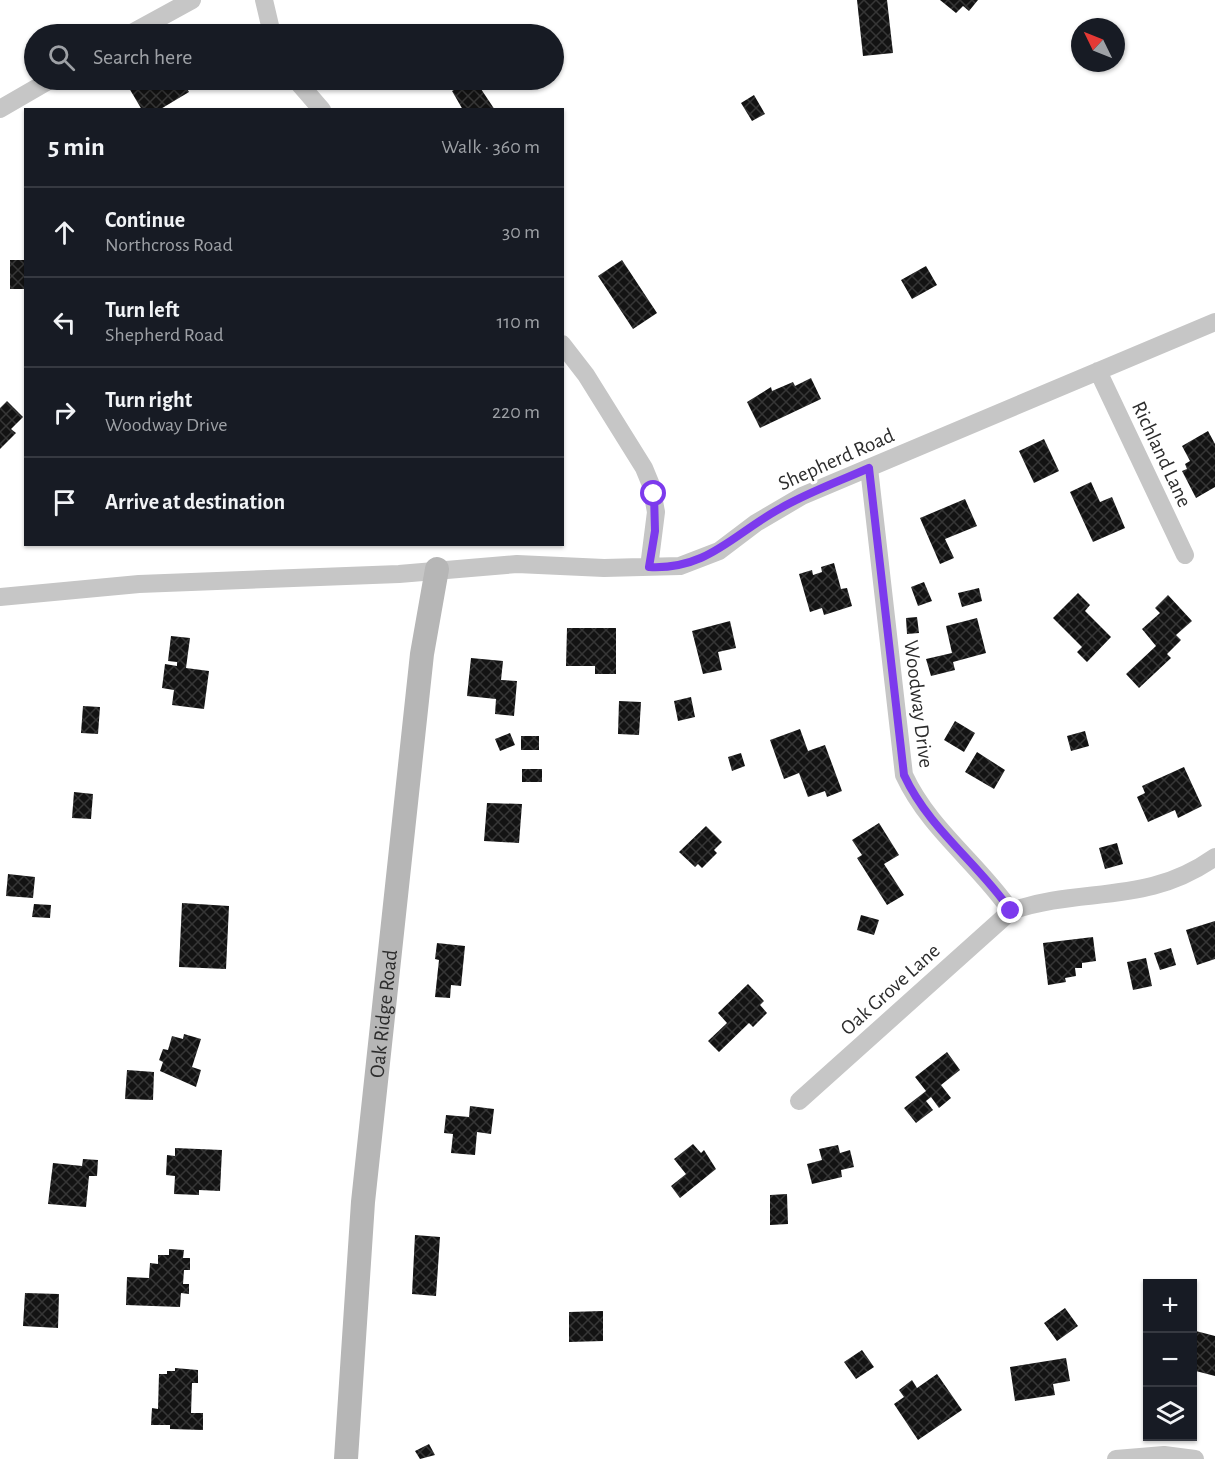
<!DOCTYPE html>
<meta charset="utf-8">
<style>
:root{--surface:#171b24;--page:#20242c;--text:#f1f3f6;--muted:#9ea1a6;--line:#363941}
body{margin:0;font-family:"Alegreya Sans",sans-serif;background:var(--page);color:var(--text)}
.controls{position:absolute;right:18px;bottom:18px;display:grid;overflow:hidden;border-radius:0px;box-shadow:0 2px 4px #0004}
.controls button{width:54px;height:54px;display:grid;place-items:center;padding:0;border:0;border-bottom:2px solid var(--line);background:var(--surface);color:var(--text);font:30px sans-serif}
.compass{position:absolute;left:1071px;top:18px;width:54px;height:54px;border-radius:50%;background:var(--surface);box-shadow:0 2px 4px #0004;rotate:313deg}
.stop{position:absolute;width:18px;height:18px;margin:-14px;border:4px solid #7c3aed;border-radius:50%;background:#fff}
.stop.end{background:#7c3aed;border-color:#fff;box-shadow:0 2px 6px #0008}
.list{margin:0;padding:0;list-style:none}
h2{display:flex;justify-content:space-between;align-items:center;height:78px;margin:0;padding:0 24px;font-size:26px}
h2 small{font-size:20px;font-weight:400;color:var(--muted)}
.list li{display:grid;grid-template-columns:39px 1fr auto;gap:18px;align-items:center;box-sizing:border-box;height:90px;padding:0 24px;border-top:2px solid var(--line)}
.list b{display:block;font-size:22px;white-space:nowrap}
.list p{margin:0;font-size:20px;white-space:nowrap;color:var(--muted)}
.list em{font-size:20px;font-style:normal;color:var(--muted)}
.icon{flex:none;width:33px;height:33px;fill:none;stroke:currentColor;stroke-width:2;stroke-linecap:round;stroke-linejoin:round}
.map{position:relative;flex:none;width:1215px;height:1459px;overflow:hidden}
.search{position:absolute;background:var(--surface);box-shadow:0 2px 4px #0004;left:24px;top:24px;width:540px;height:66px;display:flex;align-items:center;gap:15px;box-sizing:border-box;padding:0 21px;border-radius:33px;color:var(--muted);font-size:22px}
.panel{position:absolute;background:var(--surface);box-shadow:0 2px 4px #0004;left:24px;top:108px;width:540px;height:438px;border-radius:0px}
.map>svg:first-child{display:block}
.building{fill:url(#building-cross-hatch)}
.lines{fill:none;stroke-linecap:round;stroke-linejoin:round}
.street{stroke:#c6c6c6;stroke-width:18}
.secondary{stroke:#b6b6b6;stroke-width:24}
.route{stroke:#7c3aed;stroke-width:8}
.labels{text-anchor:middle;stroke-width:6;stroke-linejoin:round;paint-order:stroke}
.street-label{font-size:21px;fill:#2c2c2c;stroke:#fff}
</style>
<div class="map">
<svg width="1215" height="1459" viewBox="0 0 1215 1459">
<defs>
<pattern id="building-cross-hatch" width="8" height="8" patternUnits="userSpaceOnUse" patternTransform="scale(1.5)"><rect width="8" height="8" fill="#131313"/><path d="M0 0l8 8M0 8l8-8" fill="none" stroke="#363636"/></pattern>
</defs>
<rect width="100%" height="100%" fill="#fff"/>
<path class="building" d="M857 0H887L893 53 863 56Z
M940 0H978L969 11 963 6 956 13Z
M145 80H182L189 92 159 110H142L129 88Z
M472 80H475L495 110H463L452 91Z
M754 95 765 114 752 121 741 103Z
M10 260H26V289H10Z
M622 260 657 313 633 329 598 276Z
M926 266 937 285 912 299 901 280Z
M811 378 821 399 760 428 747 402 771 387 772 391 793 382 795 386Z
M7 401 23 417 11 429 16 433 0 449V408Z
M1208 431 1215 444V487L1196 498 1182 471 1187 469 1185 464 1190 461 1182 446Z
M1044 439 1059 471 1034 483 1019 451Z
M1091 482 1100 502 1112 497 1125 528 1093 542 1070 492Z
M965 499 977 526 945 539 954 558 940 564 920 518Z
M834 563 841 589 847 588 852 606 824 615 822 608 810 612 799 574 812 570 813 575 822 572 821 567Z
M924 582 932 601 918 606 911 587Z
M979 588 982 601 962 607 958 593Z
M1078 593 1090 605 1085 611 1111 637 1087 662 1077 652 1082 647 1053 618Z
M1168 595 1192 621 1176 635 1181 640 1167 654 1171 658 1139 688 1126 674 1156 646 1142 629 1160 613 1155 608Z
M917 617 919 633 907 634 906 618Z
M977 618 986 653 953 662 955 670 931 676 926 659 952 653 946 626Z
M730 621 736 648 718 652 722 670 703 674 692 631Z
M567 628H616V674H595V666H566Z
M171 636 190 638 186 668 209 671 204 709 172 705 174 690 162 688 165 664 177 666V662L168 661Z
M471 658 503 661 501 680 517 681 514 716 495 714 496 699 467 696Z
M691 697 695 717 678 721 674 701Z
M619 701 641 702 639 735 618 734Z
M83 706 100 707 98 734 81 733Z
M955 721 975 733 964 752 944 740Z
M800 729 808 751 825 745 842 791 827 797 825 791 808 797 799 773 784 779 770 740Z
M1085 731 1089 746 1071 751 1067 736Z
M510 733 515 745 500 751 495 739Z
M521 736H539V750H521Z
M977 752 1005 770 994 789 965 772Z
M741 753 745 766 732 771 728 757Z
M1184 767 1202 806 1178 818 1175 810 1148 822 1137 797 1145 793 1142 786Z
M522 769H542V782H522Z
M74 792 93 794 91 819 72 818Z
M487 803 522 804 519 843 484 841Z
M879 823 899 855 884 864 904 895 887 905 857 858 862 855 852 840Z
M706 826 722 842 714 850 717 853 702 868 698 864 695 867 679 852Z
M1117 843 1123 864 1105 869 1099 848Z
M8 874 35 877 33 898 6 896Z
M182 903 229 906 226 969 179 967Z
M34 904 51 905 50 918 32 917Z
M861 915 879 920 874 935 857 930Z
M1215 921V959L1197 965 1186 930Z
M1093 937 1096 961 1082 963V968H1075L1076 976 1065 978 1066 982 1048 985 1043 943Z
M437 943 465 946 461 986 451 985 450 998 435 997 439 960 435 959Z
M1171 948 1176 965 1160 970 1154 953Z
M1146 958 1152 986 1133 990 1127 962Z
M748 984 764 1001 760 1005 767 1013 753 1027 749 1023 719 1052 708 1041 727 1023 718 1013Z
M184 1034 201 1039 192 1067 201 1070 196 1087 160 1071 163 1062 159 1060 163 1049 168 1050 172 1036 183 1039Z
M947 1052 960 1070 941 1085 951 1098 939 1108 931 1097 926 1101 933 1110 916 1123 904 1108 926 1091 915 1077Z
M127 1070 154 1072 153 1100 125 1099Z
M470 1106 494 1109 491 1134 477 1132 475 1155 451 1153 453 1134 444 1133 446 1115 469 1117Z
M693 1144 701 1153 704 1150 716 1169 680 1198 671 1186 686 1174 674 1159Z
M838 1145 840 1153 850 1150 854 1167 841 1170 842 1177 812 1184 807 1164 822 1160 819 1149Z
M175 1148 222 1150 220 1191 199 1190V1195L174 1194 175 1176 166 1175 167 1155 175 1156Z
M83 1159 98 1160 97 1176H89L86 1207 48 1204 53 1163 82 1166Z
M787 1194 788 1224 770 1225V1195Z
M415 1235 440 1237 436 1296 412 1294Z
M169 1249 184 1250 183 1258H190V1270H184L183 1284H189V1294L181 1293 180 1307 126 1305 127 1277 149 1278 150 1263 158 1264V1255H169Z
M25 1293 59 1294 58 1328 23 1326Z
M1065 1308 1078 1326 1057 1341 1044 1323Z
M603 1311V1341L569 1342V1312Z
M1192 1330 1215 1336V1376L1192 1370Z
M862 1350 874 1367 856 1379 844 1362Z
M1066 1358 1070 1381 1053 1384 1055 1395 1015 1401 1010 1367Z
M175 1368 198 1370V1383H192L191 1413H203V1430L170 1429V1425H151L152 1408 158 1409 159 1374H167V1371H175Z
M937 1374 962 1410 918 1440 894 1404 904 1397 899 1390 912 1380 917 1388Z
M429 1444 435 1455 420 1459 415 1451Z"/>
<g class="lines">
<path class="street" d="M264 0 272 34
M130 34 192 0
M296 80 322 110
M0 109 50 80
M562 344 586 375 644 468 651 485 656 512 649 567
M1098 371 1185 555
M869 468 904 775C929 829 978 863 1011 911
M0 597 139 584 399 574 517 564 604 568 680 566 719 551 756 523 802 496 1215 322
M799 1101 1011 911C1083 886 1146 906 1215 857
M1116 1459 1164 1455 1195 1459"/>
<path class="secondary" id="s1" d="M346 1459 363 1202 422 654 437 569"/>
</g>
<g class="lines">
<path class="route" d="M654 494 655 531 649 567C708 570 733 534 781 508 809 492 840 481 869 468L904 775C929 829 978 863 1011 911"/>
</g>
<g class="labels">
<g class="street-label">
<text transform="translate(1162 454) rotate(65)" y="7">Richland Lane</text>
<text transform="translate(836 459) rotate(-24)" y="7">Shepherd Road</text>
<text transform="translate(919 704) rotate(83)" y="7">Woodway Drive</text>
<text transform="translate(890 989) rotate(-42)" y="7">Oak Grove Lane</text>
<text dy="7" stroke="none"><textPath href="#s1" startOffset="447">Oak Ridge Road</textPath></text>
</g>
</g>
</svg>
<div class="controls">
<button>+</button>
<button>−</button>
<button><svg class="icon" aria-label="layers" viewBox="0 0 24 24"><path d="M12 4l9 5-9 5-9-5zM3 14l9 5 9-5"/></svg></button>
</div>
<svg class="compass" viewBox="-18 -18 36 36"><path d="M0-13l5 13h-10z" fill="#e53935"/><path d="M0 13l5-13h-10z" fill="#9ea1a6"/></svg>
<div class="stop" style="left:654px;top:494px"></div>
<div class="stop end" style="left:1011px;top:911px"></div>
<div class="search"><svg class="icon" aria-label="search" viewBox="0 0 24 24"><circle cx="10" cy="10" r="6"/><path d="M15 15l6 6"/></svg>Search here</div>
<section class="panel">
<h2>5 min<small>Walk · 360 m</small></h2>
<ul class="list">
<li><svg class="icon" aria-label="ahead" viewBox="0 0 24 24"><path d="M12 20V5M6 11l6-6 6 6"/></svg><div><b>Continue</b><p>Northcross Road</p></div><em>30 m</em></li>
<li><svg class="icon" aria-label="left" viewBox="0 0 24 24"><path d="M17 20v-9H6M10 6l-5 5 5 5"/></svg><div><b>Turn left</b><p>Shepherd Road</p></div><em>110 m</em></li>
<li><svg class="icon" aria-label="right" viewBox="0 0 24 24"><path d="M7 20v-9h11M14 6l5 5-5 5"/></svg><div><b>Turn right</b><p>Woodway Drive</p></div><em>220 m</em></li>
<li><svg class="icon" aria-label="arrive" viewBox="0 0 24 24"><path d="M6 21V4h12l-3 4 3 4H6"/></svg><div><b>Arrive at destination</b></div></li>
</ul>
</section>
</div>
